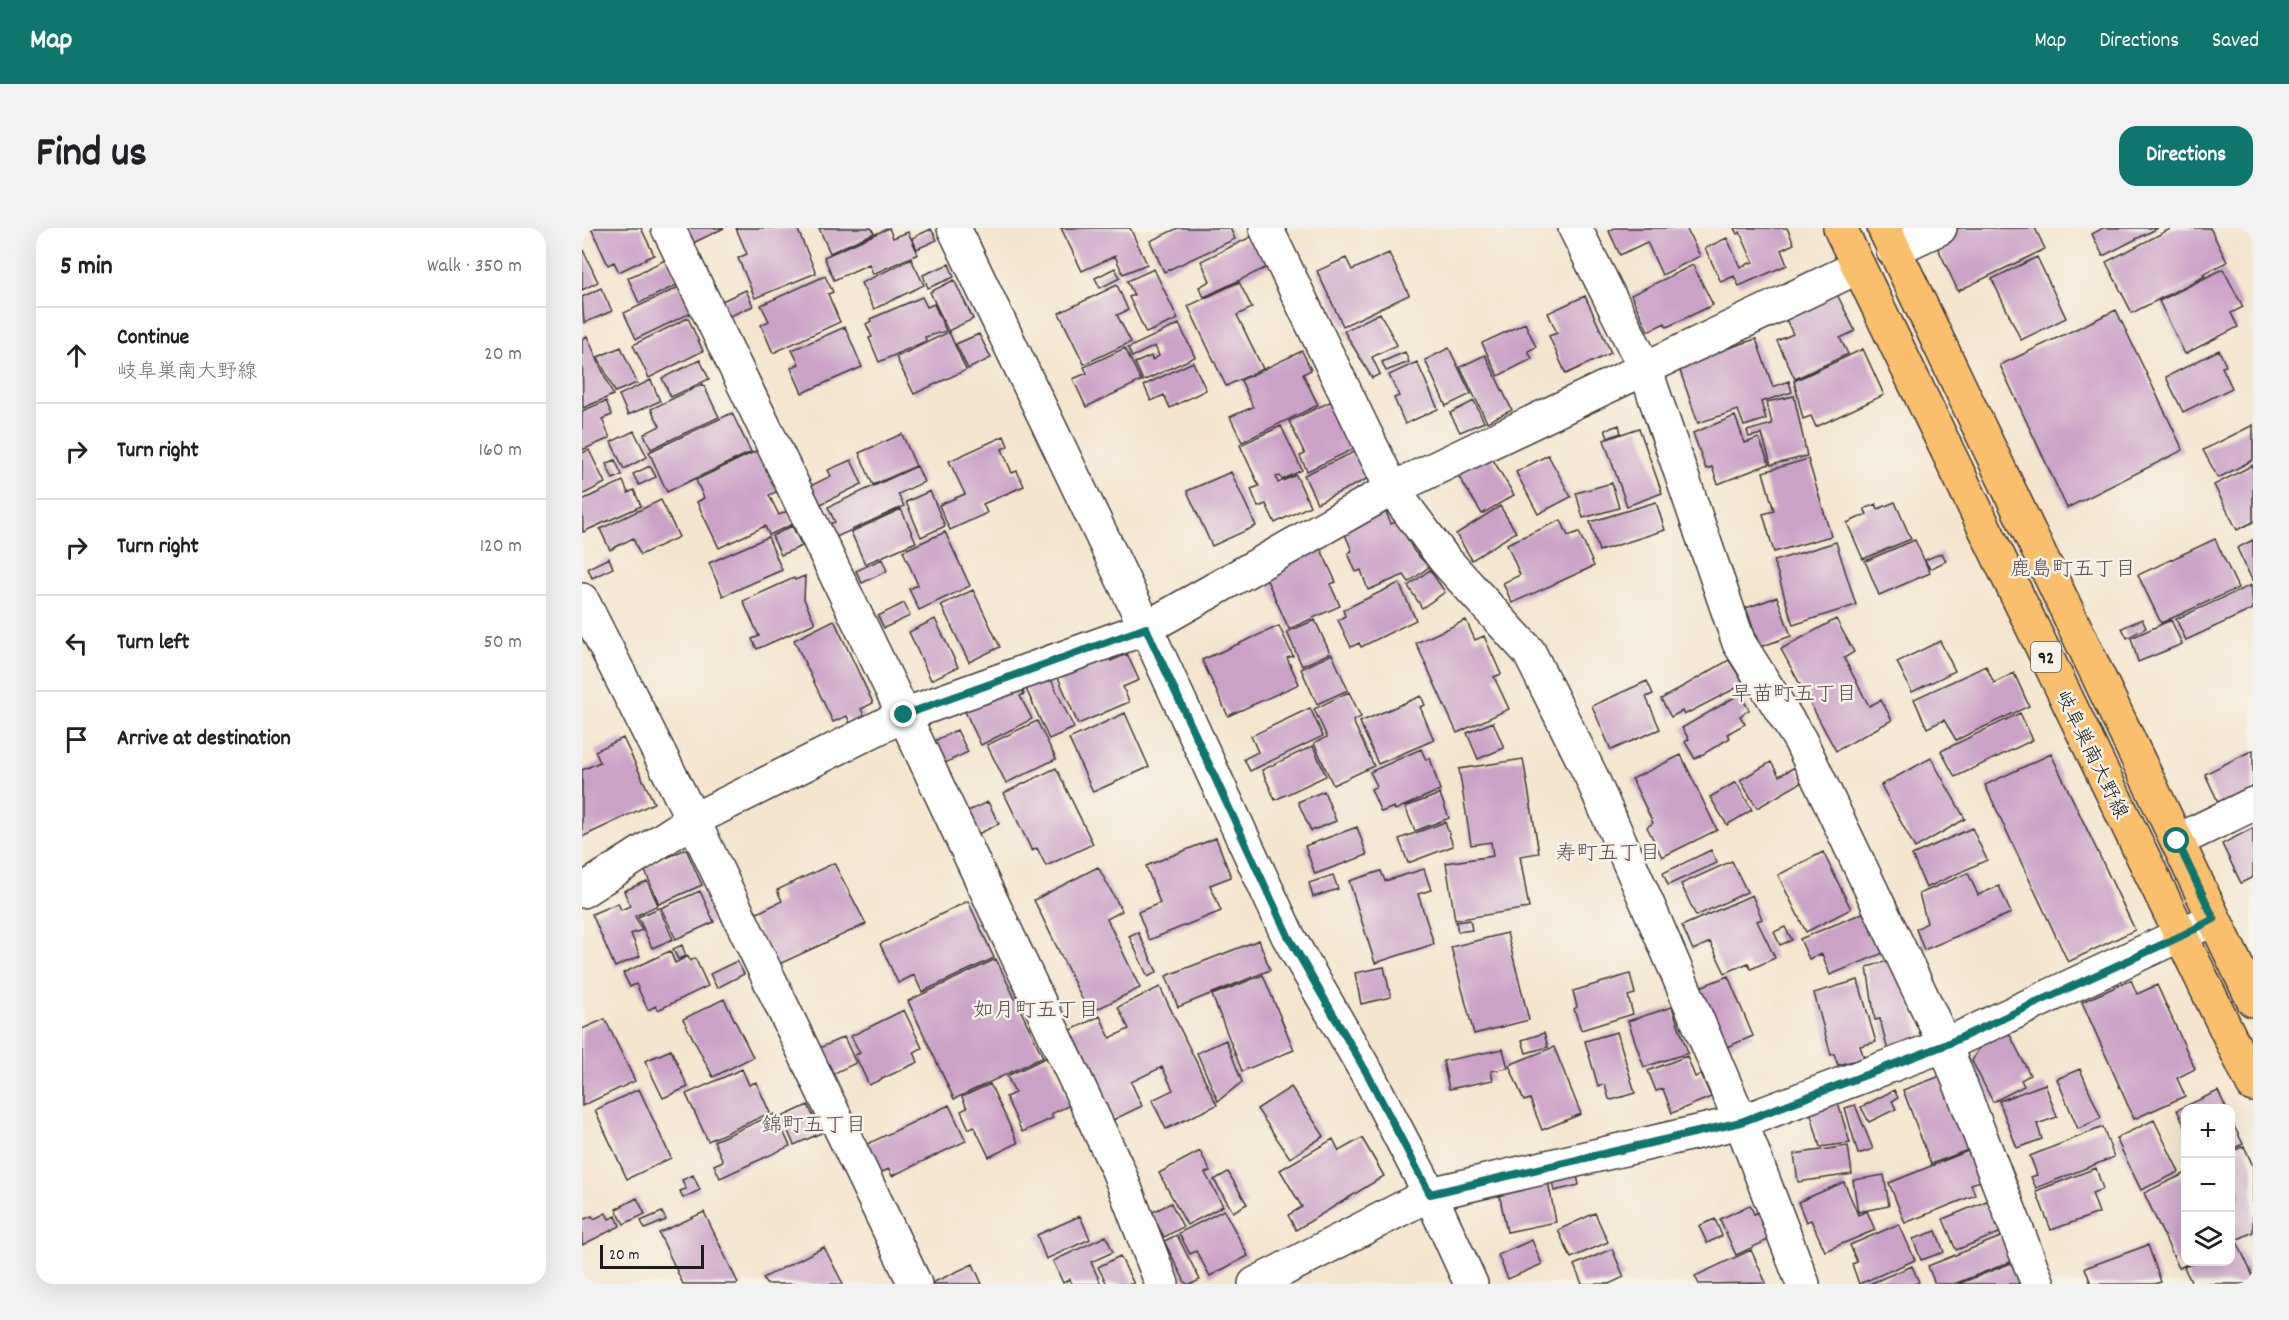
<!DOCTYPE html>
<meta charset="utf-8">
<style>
:root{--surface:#fff;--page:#f2f2f2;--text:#202124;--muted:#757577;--line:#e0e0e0;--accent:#0f766e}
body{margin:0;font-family:Dekko,"Klee One",sans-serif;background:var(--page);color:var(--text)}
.controls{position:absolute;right:18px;bottom:18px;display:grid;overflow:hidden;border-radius:12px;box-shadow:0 6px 24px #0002}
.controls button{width:54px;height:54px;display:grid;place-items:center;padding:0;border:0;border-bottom:2px solid var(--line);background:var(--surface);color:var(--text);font:30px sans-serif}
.scale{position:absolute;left:18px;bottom:15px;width:104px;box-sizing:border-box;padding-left:6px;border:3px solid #1c1c1c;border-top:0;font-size:16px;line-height:21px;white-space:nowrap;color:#1c1c1c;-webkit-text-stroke:4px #f7f3e8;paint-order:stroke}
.stop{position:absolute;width:18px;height:18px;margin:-14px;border:4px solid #0f766e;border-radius:50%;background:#fff}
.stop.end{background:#0f766e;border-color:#fff;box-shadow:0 2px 6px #0008}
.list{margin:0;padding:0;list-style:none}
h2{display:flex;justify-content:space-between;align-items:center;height:78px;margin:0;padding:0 24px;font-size:26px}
h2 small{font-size:20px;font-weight:400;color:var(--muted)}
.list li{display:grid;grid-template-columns:39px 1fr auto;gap:18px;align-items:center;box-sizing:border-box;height:96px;padding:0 24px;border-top:2px solid var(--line)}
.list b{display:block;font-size:22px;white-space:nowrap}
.list p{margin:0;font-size:20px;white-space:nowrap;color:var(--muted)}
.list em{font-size:20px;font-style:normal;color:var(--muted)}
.icon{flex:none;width:33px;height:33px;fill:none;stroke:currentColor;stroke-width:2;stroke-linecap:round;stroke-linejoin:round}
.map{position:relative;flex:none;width:1671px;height:1056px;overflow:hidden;border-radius:18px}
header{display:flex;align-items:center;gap:36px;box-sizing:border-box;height:84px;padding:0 30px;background:var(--accent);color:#fff}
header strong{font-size:28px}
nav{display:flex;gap:33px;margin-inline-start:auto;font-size:21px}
.intro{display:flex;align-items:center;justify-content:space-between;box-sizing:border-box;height:144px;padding:0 36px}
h1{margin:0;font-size:42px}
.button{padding:15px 27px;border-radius:18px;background:var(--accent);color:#fff;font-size:21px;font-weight:700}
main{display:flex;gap:36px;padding:0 36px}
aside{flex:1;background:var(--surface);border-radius:18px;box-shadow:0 6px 24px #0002}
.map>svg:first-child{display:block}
.building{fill:#cba1c8}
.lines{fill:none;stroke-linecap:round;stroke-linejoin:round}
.minor-casing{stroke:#3d3a37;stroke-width:36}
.tertiary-casing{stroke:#3d3a37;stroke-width:36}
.primary-casing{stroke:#3d3a37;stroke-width:36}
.minor{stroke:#fff;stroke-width:33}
.tertiary{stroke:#fff;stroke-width:33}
.primary{stroke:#f9bf6d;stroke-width:33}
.route{stroke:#0f766e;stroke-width:8}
.labels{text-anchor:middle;stroke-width:5;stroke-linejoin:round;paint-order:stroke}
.shield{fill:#f7f3e8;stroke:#5e5c59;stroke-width:1.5}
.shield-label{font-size:18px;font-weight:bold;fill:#1c1c1c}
.street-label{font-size:20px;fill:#1c1c1c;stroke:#f7f3e8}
.neighbourhood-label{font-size:21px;fill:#594b58;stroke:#f7f3e8}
</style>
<header>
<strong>Map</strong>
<nav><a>Map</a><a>Directions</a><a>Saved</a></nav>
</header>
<div class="intro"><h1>Find us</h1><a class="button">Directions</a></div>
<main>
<aside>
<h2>5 min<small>Walk · 350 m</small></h2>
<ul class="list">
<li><svg class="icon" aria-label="ahead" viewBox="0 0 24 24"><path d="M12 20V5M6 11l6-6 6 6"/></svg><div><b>Continue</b><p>岐阜巣南大野線</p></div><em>20 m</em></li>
<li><svg class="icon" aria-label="right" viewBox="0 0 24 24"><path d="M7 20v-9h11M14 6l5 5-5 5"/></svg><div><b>Turn right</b></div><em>160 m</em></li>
<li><svg class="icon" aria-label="right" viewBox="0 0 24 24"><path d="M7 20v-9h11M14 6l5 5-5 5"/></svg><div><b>Turn right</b></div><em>120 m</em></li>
<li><svg class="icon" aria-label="left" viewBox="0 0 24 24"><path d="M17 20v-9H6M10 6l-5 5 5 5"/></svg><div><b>Turn left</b></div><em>50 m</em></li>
<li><svg class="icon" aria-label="arrive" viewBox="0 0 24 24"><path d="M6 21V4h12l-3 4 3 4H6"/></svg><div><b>Arrive at destination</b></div></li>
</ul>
</aside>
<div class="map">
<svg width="1671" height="1056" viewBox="0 0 1671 1056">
<rect width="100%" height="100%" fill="#f7f3e8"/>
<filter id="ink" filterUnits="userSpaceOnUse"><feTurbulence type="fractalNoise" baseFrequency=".0167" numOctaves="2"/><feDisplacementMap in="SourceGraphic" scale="12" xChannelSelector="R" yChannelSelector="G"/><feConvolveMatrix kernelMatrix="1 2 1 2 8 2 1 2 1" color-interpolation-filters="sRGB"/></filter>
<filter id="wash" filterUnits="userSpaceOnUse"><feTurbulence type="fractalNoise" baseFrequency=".008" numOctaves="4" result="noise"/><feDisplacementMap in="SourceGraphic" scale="24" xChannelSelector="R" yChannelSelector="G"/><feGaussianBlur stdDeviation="1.35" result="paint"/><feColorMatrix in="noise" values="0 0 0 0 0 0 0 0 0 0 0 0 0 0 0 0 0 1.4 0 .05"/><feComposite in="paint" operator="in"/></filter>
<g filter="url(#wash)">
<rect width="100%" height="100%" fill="#f5e5ce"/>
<g id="blocks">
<path class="building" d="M0 0H59L72 27 37 44 32 34 26 37 9 0 0 4Z
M104 0H142L111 15Z
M154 0H215L234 45 173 70 156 30 165 26Z
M237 0H289L292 5 248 25Z
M307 0 311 10 326 4 336 26 291 46 287 36 252 52 242 29Z
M479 0H548L565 36 541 46 533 28 500 43Z
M596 0H648L653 11 582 44 568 13Z
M1033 0H1104L1118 28 1080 47 1065 14 1038 27 1027 3Z
M1152 0H1205L1212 16 1199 22 1205 37 1157 58 1152 48 1139 54 1123 20 1145 10 1158 39 1171 34 1158 4 1155 6Z
M1377 0H1453L1463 21 1376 63 1352 12Z
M1521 0H1576L1521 28 1510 6Z
M1590 0H1628L1645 34 1621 46 1623 48 1550 85 1524 34Z
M349 1 355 12 335 21 330 10Z
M679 4 694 35 622 69 617 59 628 53 619 33Z
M0 20 16 54 0 62Z
M807 25 827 67 761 98 735 43 764 30 770 42Z
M1455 29 1484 90 1439 112 1410 51Z
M85 31 97 56 57 75 46 50Z
M329 31 342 57 292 81 279 55Z
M367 36 372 49 346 60 341 47Z
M1111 37 1131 77 1085 99 1083 95 1066 103 1049 67Z
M533 40 538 50 518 60 513 50Z
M572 41 596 91 564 105 547 69 552 67 545 53Z
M1641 41 1661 79 1649 85 1656 99 1603 126 1577 73Z
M243 48 251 64 246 66 258 94 191 125 179 97 187 93 179 77Z
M372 52 391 91 366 103 348 64Z
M657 54 670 80 655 87 681 141 644 158 606 78Z
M535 57 546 82 535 87 549 114 502 136 477 85Z
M99 58 111 84 54 111 42 85Z
M19 60 30 83 2 95 0 69Z
M1252 60 1273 103 1258 110 1266 126 1213 151 1195 113 1211 106 1201 85Z
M164 62 171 78 146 89 140 73Z
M1003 68 1029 125 984 146 967 108 975 105 966 85Z
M340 69 345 79 352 76 364 103 343 109 344 113 297 134 287 110 290 109 284 96 289 93 288 91Z
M1534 82 1601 222 1485 280 1418 137Z
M798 85 815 117 790 129 798 146 790 150 762 103Z
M106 90 121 123 67 150 51 117Z
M943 95 954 119 946 123 950 131 916 148 900 115Z
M597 96 613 129 561 153 553 135 569 128 570 132 577 128 573 118 550 129 546 120Z
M263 99 280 139 220 165 209 140 217 136 210 122Z
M367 104 384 142 332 166 314 129Z
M397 106 409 130 386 141 374 116Z
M5 108 31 167 1 180 0 111Z
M1174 111 1191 159 1207 153 1210 164 1179 174 1184 191 1162 198 1156 182 1116 195 1096 137Z
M39 119 55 155 33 164 16 129Z
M543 120 559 153 504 179 491 151 505 145 502 139Z
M867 120 889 166 864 178 843 132Z
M1281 121 1302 167 1234 199 1229 188 1221 191 1212 153Z
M1637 122 1644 138 1640 139 1650 160 1601 184 1584 149Z
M720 123 729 142 721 146 736 177 660 214 648 189 671 179 659 152Z
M823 124 827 134 804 143 800 134Z
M903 127 930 182 905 194 878 139Z
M118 132 127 151 89 169 80 150Z
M611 134 624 162 588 180 582 167 569 173 562 157Z
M835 134 856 181 823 196 812 170 817 168 807 147Z
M69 152 78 173 46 187 37 167Z
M121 156 137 189 69 221 62 206 78 198 69 181Z
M1212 168 1225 228 1189 237 1180 206 1167 209 1165 203 1190 196 1185 174Z
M24 173 30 187 20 191 28 210 0 222V183Z
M750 173 772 221 725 243 718 228 723 226 707 193Z
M892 173 902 194 878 204 868 185Z
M150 185 169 224 85 264 67 224Z
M1153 188 1163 215 1177 210 1187 236 1136 256 1130 239 1124 241 1111 205Z
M1037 197 1039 205 1026 210 1023 202Z
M1671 197V232L1636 250 1621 222Z
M699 198 720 242 700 252 698 248 694 249 696 255 714 247 728 278 693 295 684 276 676 279 669 261 677 258 658 217Z
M1057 200 1080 265 1045 278 1022 212Z
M52 203 65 229 42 241 29 214Z
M320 206 334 238 291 257 277 225Z
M422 208 426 218 420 221 430 245 435 243 442 258 401 276 405 285 368 302 357 277 383 266 367 233Z
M781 220 789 236 785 251 735 275 722 247Z
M7 222 23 255 0 267V225Z
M176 222 196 263 187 267 197 287 205 283 211 296 187 307 183 298 137 320 115 274 122 270 114 252Z
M907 225 932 267 900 286 874 244Z
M966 227 989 269 956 286 934 244Z
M1226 231 1249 308 1192 324 1181 286 1192 283 1181 244Z
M33 232 40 247 31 251 24 236Z
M269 232 280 256 235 278 226 259 249 248 246 242Z
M1671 237V294L1655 302 1632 257Z
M68 238 74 249 57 257 51 246Z
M335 238 342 254 316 266 322 278 250 311 244 297 253 294 246 279Z
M649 244 674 298 630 318 605 263Z
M41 253 46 265 52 262 59 278 1 304 0 272Z
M1030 255 1037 280 1001 290 994 265Z
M348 263 363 298 339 309 324 274Z
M79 272 97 309 58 327 51 310 28 322 18 301Z
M1074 274 1083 302 1017 323 1008 294Z
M1313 274 1329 311 1281 331 1265 295 1285 286 1282 281 1294 276 1296 281Z
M918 278 934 304 890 332 874 306Z
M319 281 334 314 283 336 269 304Z
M803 281 809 296 816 293 832 323 847 339 827 354 822 347 786 362 779 342 774 344 766 325 770 323 760 299Z
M979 292 986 308 997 304 1012 338 930 375 921 355 938 347 925 316Z
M210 298 220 318 199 327 190 308Z
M363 304 388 358 337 382 327 361 336 357 321 323Z
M186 309 200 342 141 368 127 335Z
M1633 311 1656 360 1579 395 1556 347Z
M1333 312 1348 345 1297 367 1283 333Z
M1671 312V354L1655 320Z
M735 313 754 354 748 356 758 378 707 401 679 339Z
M1254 314 1274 377 1211 397 1192 333Z
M1360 325 1364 333 1348 341 1343 332Z
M27 330 31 340 10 350 6 340Z
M300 331 305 343 280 355 274 343Z
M848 342 863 364 840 380 826 358Z
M223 348 222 371 233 395 175 421 170 411 177 408 161 373 212 350 213 352Z
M817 355 834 392 779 419 777 415 769 419 756 392 763 388 761 382Z
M1669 357 1671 381 1604 412 1594 391Z
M391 362 418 419 387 434 359 377Z
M1195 369 1209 408 1178 419 1164 380Z
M322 375 328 388 302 400 296 388Z
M353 391 376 439 349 452 327 404Z
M1254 391 1272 424 1262 430 1287 478 1299 472 1310 492 1254 523 1199 421Z
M1560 391 1564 400 1545 410 1540 400Z
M252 392 291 475 279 481 283 489 268 495 265 488 251 494 212 412Z
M733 392 748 425 720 438 705 404Z
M884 392 893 412 902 408 919 446 912 449 927 481 875 505 834 415Z
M1589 392 1600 416 1556 434 1549 410Z
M697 398 711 428 705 430 717 456 646 488 620 432Z
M1358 413 1373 443 1330 464 1315 434Z
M522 418 529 433 545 426 557 452 541 459 547 474 496 496 472 440Z
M750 426 766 462 735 476 719 441Z
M1147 432 1162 456 1102 487 1100 483 1089 489 1079 471Z
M1404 438 1412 455 1432 445 1447 478 1374 512 1362 492 1345 500 1332 471Z
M464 441 492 500 467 511 440 452Z
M1065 453 1071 466 1064 469 1078 501 1029 522 1010 478Z
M436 454 442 466 438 468 450 491 399 517 382 481Z
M767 464 779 489 771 493 792 538 751 557 732 515 745 509 732 481Z
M1158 466 1167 482 1158 488 1163 496 1145 506 1148 510 1113 531 1103 514 1107 511 1100 500Z
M839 468 843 477 838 479 852 512 796 536 778 494Z
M728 480 741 508 668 543 662 531 676 524 669 508Z
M543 485 567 539 511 564 487 511Z
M1438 485 1451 512 1373 549 1359 523Z
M455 493 474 531 424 555 405 517Z
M911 494 922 520 896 531 885 505Z
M375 502 386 524 361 536 350 514Z
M41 510 72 575 0 609V542L18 534 13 523Z
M731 518 744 548 693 572 680 542Z
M839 521 844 532 848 530 858 562 813 582 812 579 799 584 789 561 795 558 788 544Z
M1671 522V563L1639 580 1623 546Z
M1469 526 1553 702 1486 734 1403 557Z
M1099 527 1135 602 1080 629 1065 599 1071 595 1050 551Z
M1349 530 1383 591 1333 620 1299 557Z
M941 531 957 625 938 628 947 680 873 692 864 635 911 628 909 614 889 617 877 541Z
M1189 534 1197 548 1213 539 1222 553 1175 580 1158 552Z
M474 540 511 616 464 638 455 620 450 623 422 565Z
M1154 554 1170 582 1145 597 1128 569Z
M742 563 754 593 729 603 716 574Z
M858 566 867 590 833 603 823 579Z
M406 574 417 596 394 607 384 584Z
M863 594 871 618 826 635 817 611Z
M775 599 785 627 733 646 723 618Z
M1390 600 1405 632 1344 660 1330 627Z
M1671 600V649L1659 655 1640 616Z
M634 610 649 649 628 657 639 683 567 712 556 684 578 675 564 638Z
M104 621 120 657 77 676 62 640Z
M1129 622 1135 635 1086 657 1081 645Z
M1241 624 1269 681 1224 704 1196 647Z
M1150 633 1165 664 1114 688 1099 656Z
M252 635 284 696 193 738 169 688 200 673 195 662Z
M516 639 540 683 525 691 558 760 507 785 452 672Z
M842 641 849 662 836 666 852 716 793 735 767 653 799 643 803 653Z
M1386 645 1396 667 1417 658 1429 685 1342 722 1334 701 1345 695 1337 666Z
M751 647 756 661 731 669 727 655Z
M65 653 76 677 53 688 60 702 49 706 58 728 33 739 10 686 36 675 39 682 48 678 42 663Z
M118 663 132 694 94 711 79 680Z
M1170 667 1180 691 1175 693 1193 730 1169 741 1166 735 1143 745 1128 714 1111 722 1100 698Z
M386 673 412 730 340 764 332 747 316 755 298 716Z
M77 680 91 711 70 720 56 689Z
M1288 682 1311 721 1248 747 1240 726 1227 731 1218 711Z
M888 692 890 702 876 704 874 694Z
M1203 699 1210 712 1198 717 1192 704Z
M556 704 575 744 566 749 547 708Z
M925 705 947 792 892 806 869 719Z
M677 712 688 742 596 779 584 748Z
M100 717 104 728 96 731 91 721Z
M88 723 93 735 106 728 108 733 113 730 126 758 76 782 74 778 66 782 54 756 48 759 41 745Z
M414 731 461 829 372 871 326 773Z
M1313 731 1339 809 1306 823 1298 791 1293 792 1285 739Z
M155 733 162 746 135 760 128 746Z
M802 739 809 769 779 776 773 745Z
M1048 746 1053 766 1046 768 1051 786 999 802 992 781 995 779 991 763Z
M681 747 712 822 660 843 630 767Z
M1146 748 1171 808 1140 821 1116 760Z
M1276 752 1294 814 1278 818 1282 830 1256 837 1252 826 1249 827 1232 765Z
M1549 752 1555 766 1575 757 1613 841 1595 850 1603 868 1552 891 1500 774Z
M578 759 635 877 584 901 570 872 591 862 580 839 549 854 560 878 531 892 489 802 518 788 528 810 547 801 536 779Z
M142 771 171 829 131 849 101 791Z
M1090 779 1106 825 1062 839 1046 793Z
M322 782 340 820 332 824 336 834 287 857 273 827 278 825 269 808Z
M23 791 53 853 0 878V801Z
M1426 803 1448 847 1439 852 1442 858 1411 874 1390 833 1400 815Z
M1035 804 1053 865 1030 872 1027 871 1023 857 1016 858 1003 813Z
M962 805 966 819 944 825 940 812Z
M262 809 274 835 248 847 235 821Z
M644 812 660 854 636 873 615 825Z
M972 819 999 886 960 902 948 871 942 873 927 837Z
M921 821 926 840 909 843 911 852 867 861 861 833Z
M89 822 106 859 81 870 63 833Z
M1105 828 1113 849 1119 846 1129 869 1090 885 1081 861 1074 863 1066 843Z
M465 829 488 877 469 886 471 890 440 904 424 869 433 865 425 848Z
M160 841 167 857 174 854 188 885 126 913 104 866Z
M1498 841 1519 890 1496 901 1475 851Z
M1367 845 1388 921 1349 936 1321 862Z
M408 856 436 915 407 929 392 898 387 901 379 883 385 880 380 869Z
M1463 856 1475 889 1455 896 1460 911 1435 920 1417 873Z
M709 859 742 908 708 930 675 881Z
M57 861 89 930 45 951 13 882Z
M1312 862 1316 870 1310 873 1314 881 1287 894 1279 879Z
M1636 863 1644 880H1604V901L1595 882Z
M1255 872 1268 915 1238 919 1227 879Z
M226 877 239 905 212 917 200 889Z
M367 877 384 913 310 948 307 941 294 947 281 918Z
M1273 877 1291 921 1276 926 1263 880Z
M193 886 208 918 138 950 132 937 141 933 132 913Z
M1648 890 1661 916 1648 922Z
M1572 892 1597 944 1559 962 1534 910Z
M1521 899 1532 929 1454 960 1449 949 1455 947 1448 928Z
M780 910 802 948 714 1002 706 987 720 979 698 942 751 911 757 923Z
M1266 918 1270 946 1216 954 1212 926Z
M1662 918 1671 938V1004L1648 1015V924Z
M1391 921 1402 952 1389 956 1393 967 1323 995 1307 955Z
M618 923 628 943 623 945 641 978 605 997 577 945Z
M1514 940 1521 961 1510 965 1517 985 1469 1002 1454 963Z
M994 942 997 957 972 963 969 947Z
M646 944 665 976 651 984 632 952Z
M1604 945V1034H1610L1597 1040 1562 965Z
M111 947 118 962 101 970 98 963 104 961 100 952Z
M1302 947 1307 978 1276 984 1271 952Z
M965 948 974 994 925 1004 916 960Z
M1262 954 1276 987 1285 983 1293 1002 1243 1023 1229 992 1224 994 1216 974Z
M55 970 63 986 42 996 34 981Z
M1412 970 1425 1002 1374 1022 1361 991Z
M589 975 601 999 582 1009 569 985Z
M1168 977 1172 986 1185 980 1197 1007 1154 1027 1138 991Z
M642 982 666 1028 628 1048 614 1023 608 1026 597 1005Z
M80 984 84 992 63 1001 59 993Z
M122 984 156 1055 155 1056H101L77 1005Z
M24 985 27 991 34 988 38 998 0 1017V992L10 988 12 991Z
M1013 985 1026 1014 989 1030 976 1002Z
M498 988 508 1011 464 1031 455 1007Z
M1133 991 1140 1008 1125 1015 1117 998Z
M1317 996 1333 1032 1277 1056 1270 1036 1275 1034 1268 1017Z
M1354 1003 1362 1024 1339 1032 1331 1011Z
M1426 1006 1436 1031 1372 1056H1353L1346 1038Z
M595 1007 618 1052 609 1056H604L582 1013Z
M524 1008 531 1024 509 1034 519 1056H490L488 1051 481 1055 471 1033Z
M950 1012 960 1036 926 1051 916 1027Z
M1655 1014 1671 1048V1056H1610L1602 1039 1614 1034H1648V1017Z
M1566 1017 1579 1054 1573 1056H1509L1503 1040Z
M242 1019 261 1056H184L181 1050Z
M1030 1021 1042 1049 1027 1056H1000L992 1037Z
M1169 1022 1184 1055 1117 1056 1113 1048Z
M538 1028 552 1056H525L516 1039Z
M1437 1032 1445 1052 1435 1056H1376Z
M391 1036 400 1056H348Z
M1330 1038 1337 1054 1331 1056H1287Z"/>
</g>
</g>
<g filter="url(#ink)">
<use href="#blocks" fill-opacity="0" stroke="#3d3a37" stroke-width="1.5"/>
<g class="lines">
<g class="minor-casing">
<path id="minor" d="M86 0 322 487 536 942 580 1056
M684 0 810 261 863 332 947 424 1009 548 1069 684 1159 894 1221 1056
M993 0 1063 140 1157 415 1218 512 1363 817 1456 1056
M1311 22 1358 0
M0 372 111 592 333 1056
M1595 613 1671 576
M0 663 111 592 322 487 564 400 810 261 1276 39
M673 1056 848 966 1159 894 1363 817 1632 691"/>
</g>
<g class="tertiary-casing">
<path id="tertiary" d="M372 0 564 400 706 708 786 847 848 966 889 1056"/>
</g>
<g class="primary-casing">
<path id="primary" d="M1258 0 1671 857
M1302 0 1671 772"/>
</g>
<use href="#minor" class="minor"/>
<use href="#tertiary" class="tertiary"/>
<use href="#primary" class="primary"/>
</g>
</g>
<g class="lines" filter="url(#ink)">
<path class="route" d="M322 487 564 400 706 708 786 847 848 966 1159 894 1363 817 1599 708 1632 691 1595 613"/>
</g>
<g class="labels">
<rect class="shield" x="1449" y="414" width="30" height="30" rx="4.5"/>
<g class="shield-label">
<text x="1464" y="435">92</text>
</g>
<g class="street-label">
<text transform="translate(1511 526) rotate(64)" y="7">岐阜巣南大野線</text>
</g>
<g class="neighbourhood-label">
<text x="1491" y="347">鹿島町五丁目</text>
<text x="1212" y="472">早苗町五丁目</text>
<text x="1026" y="631">寿町五丁目</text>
<text x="454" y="788">如月町五丁目</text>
<text x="232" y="903">錦町五丁目</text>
</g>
</g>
</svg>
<div class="controls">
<button>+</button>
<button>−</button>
<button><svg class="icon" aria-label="layers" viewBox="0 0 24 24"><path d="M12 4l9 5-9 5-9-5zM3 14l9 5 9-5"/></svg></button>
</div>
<div class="scale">20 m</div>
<div class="stop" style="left:1595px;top:613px"></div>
<div class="stop end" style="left:322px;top:487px"></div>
</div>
</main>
